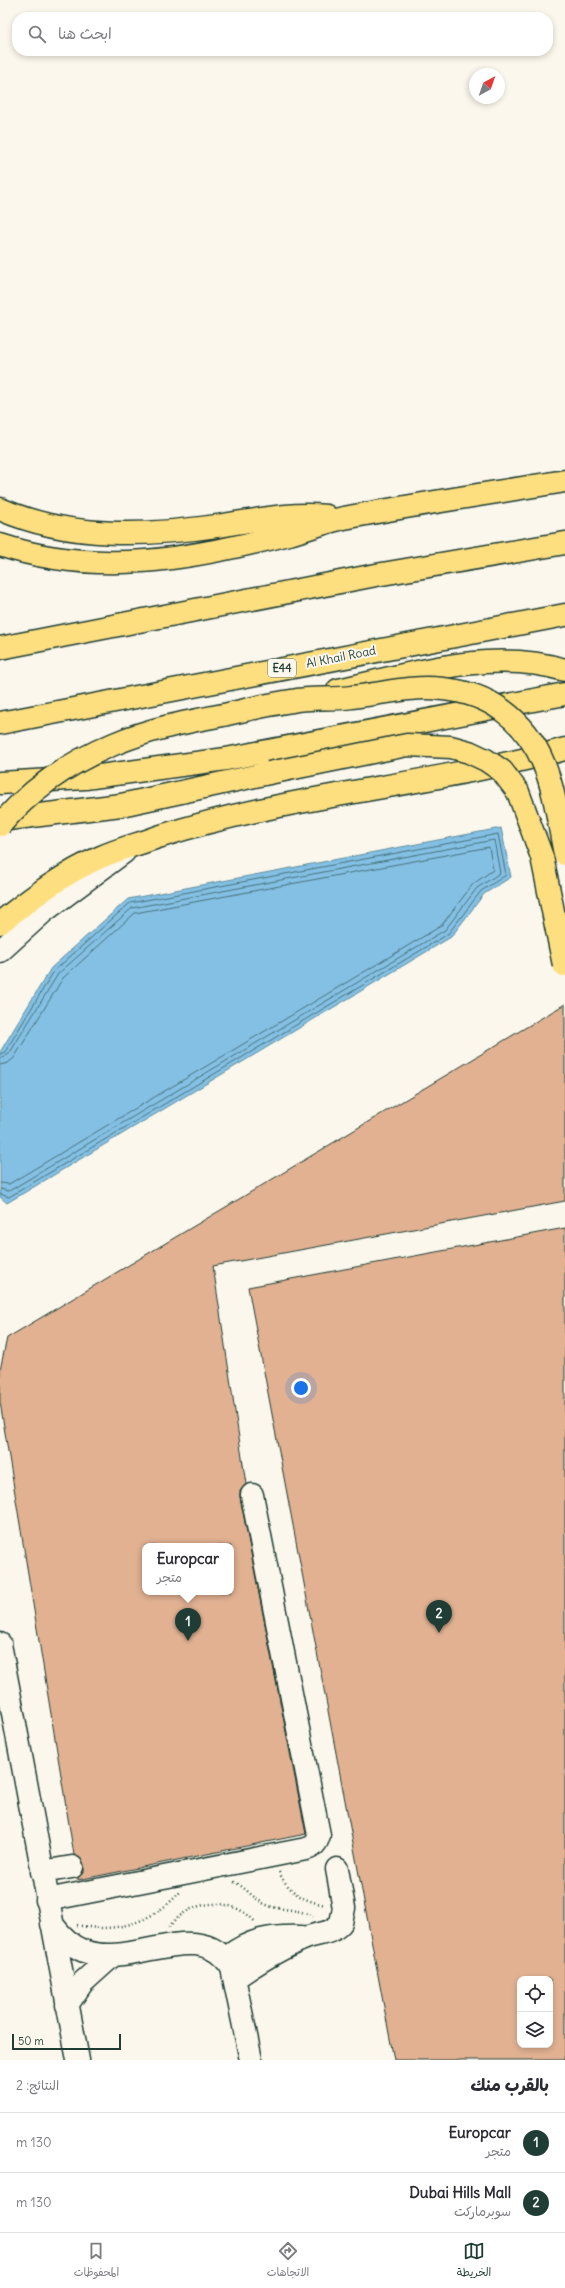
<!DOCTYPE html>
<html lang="ar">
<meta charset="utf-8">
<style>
:root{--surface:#fff;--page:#f2f2f3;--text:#2b2b33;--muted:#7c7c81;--line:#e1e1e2;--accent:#1f3d34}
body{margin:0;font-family:Delius,"Playpen Sans Arabic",sans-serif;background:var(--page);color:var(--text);direction:rtl}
.controls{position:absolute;right:12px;bottom:12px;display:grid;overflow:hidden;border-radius:8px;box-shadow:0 2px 6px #0003}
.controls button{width:36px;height:36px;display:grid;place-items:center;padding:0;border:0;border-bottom:1px solid var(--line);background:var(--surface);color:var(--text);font:20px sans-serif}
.compass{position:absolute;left:469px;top:68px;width:36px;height:36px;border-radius:50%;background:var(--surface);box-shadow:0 2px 6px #0003;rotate:40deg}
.scale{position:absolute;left:12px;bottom:10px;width:109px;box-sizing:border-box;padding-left:4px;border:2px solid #1f3d34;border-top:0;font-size:11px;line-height:14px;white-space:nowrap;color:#1f3d34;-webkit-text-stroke:3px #fbf7ec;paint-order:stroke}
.you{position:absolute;left:301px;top:1388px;width:14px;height:14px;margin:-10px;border:3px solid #fff;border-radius:50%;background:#1a73e8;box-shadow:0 0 0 6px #1a73e833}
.badge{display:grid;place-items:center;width:26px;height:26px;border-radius:50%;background:var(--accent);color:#fff;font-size:13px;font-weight:700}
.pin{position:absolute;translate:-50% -33px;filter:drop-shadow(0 1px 2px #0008)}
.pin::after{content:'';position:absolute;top:21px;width:14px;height:12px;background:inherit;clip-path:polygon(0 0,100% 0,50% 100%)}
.popup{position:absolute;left:142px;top:1543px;width:92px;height:52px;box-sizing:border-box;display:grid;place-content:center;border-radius:8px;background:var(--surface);filter:drop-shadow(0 1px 3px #0005);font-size:13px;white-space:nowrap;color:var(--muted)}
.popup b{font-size:15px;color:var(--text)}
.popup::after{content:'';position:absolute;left:50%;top:100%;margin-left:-8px;border:8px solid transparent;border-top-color:var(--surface)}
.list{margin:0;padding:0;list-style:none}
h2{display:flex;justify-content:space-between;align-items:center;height:52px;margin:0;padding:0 16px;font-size:17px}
h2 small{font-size:13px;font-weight:400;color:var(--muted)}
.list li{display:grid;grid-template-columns:26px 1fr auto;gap:12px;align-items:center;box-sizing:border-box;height:60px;padding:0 16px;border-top:1px solid var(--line)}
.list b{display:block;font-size:15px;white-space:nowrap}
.list p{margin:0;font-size:13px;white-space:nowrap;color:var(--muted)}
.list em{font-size:13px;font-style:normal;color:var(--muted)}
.icon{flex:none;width:22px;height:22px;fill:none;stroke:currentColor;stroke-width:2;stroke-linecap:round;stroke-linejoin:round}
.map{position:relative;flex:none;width:565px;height:2060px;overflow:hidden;direction:ltr}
.search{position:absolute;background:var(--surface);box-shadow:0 2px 6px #0003;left:12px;right:12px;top:12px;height:44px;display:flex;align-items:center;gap:10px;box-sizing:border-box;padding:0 14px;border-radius:16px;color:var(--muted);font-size:15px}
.sheet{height:172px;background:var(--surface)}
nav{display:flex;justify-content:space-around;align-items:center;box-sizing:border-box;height:56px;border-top:1px solid var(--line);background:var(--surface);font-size:11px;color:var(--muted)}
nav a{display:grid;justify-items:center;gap:2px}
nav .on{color:var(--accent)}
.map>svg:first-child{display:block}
.water{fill:#84c0e4;stroke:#5c8c9e}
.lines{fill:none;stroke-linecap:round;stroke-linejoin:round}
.shore{stroke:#47717a;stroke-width:1}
.building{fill:#e1b192;stroke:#1f3d34;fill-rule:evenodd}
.minor-casing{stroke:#1f3d34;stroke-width:25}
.highway-casing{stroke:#1f3d34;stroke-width:25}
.path{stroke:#1f3d34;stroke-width:2.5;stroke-dasharray:1 3;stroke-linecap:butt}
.minor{stroke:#fbf7ec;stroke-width:22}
.highway{stroke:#fedf80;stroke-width:22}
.highway-bridge-casing{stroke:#1f3d34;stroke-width:25;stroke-linecap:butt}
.highway-bridge{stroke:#fedf80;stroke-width:22}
.labels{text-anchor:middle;stroke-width:4;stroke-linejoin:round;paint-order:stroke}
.shield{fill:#fbf7ec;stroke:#61756b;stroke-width:1}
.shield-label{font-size:11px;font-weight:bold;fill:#1f3d34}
.street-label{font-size:12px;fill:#1f3d34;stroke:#fbf7ec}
</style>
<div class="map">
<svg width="565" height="2060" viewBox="0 0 565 2060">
<rect width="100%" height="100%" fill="#fbf7ec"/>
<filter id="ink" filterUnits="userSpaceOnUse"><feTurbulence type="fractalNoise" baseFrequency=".025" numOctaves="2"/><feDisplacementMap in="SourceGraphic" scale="8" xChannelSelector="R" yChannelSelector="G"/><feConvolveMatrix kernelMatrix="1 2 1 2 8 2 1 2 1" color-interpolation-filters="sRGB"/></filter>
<g filter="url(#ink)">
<path class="water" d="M501 828 511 877 484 894 451 937 7 1203 0 1197V1052L51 968 128 899Z"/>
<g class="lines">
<path class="shore" d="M0 1054 5 1052 54 971 130 903 498 834 506 875 481 891 448 934 9 1197 0 1194
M0 1059 9 1054 58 974 132 908 494 840 500 873 477 888 445 930 9 1191 0 1189
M0 1065 8 1063 14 1058 63 978 135 913 489 847 493 870 473 884 441 926 9 1184 0 1183"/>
</g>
<path class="building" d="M565 1004V1201L213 1266 246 1484 240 1491V1497L306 1834 78 1880V1878L84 1872V1865L81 1859 74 1855 0 1402V1370L7 1338ZM145 1546H231V1592H145Z
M565 1228V2060H394L248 1287ZM520 1979H550V2045H520Z"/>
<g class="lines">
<g class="minor-casing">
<path id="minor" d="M0 951 43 912 124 852
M0 1644 78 2060
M42 1872 72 1867
M47 1900 306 1849C314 1847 317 1843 319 1835L252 1495
M52 1924C61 1936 71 1946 84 1951 134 1970 199 1914 232 1968L251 2060
M226 1958C250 1939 272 1936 301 1937
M235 1978C258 1962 282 1947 308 1937 321 1933 331 1934 341 1923L344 1908 337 1869
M67 2005 82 1983 112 1956"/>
</g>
<g class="highway-casing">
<path id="highway" d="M0 509C70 540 150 536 224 525 256 520 293 512 326 516
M0 545C98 577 192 559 289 534 307 529 325 522 344 518 417 504 492 493 565 481
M0 648 376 575 565 543
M338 690C411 674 490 648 565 670
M0 723 565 615
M0 783 85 778 226 759 565 694
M0 820 121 805 269 773
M0 923C31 898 64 873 101 857 119 849 139 844 158 837 290 794 431 786 565 749"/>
</g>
<path class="path" d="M279 1872C289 1893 304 1901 326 1905
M234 1882C246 1887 254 1900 267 1905 282 1911 299 1908 313 1917
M77 1925C117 1934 153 1922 180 1892
M169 1927C190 1899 232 1895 256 1923"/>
<use href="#minor" class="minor"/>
<use href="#highway" class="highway"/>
<g class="highway-bridge-casing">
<path id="highway-bridge" d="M269 773 407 745 451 747 469 752 486 760 502 771 518 792 542 857 564 965
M0 825C31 789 70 762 114 744 149 729 186 722 223 715 246 710 269 704 292 701 311 697 332 700 352 697 382 694 412 685 443 689 464 691 484 697 502 710 551 745 554 800 565 854"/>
</g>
<use href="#highway-bridge" class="highway-bridge"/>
</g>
</g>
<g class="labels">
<rect class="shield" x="268" y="659" width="28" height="18" rx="3"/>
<g class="shield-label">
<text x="282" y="672">E44</text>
</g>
<g class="street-label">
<text transform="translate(341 657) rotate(-11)" y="4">Al Khail Road</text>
</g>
</g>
</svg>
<div class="controls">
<button><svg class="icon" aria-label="locate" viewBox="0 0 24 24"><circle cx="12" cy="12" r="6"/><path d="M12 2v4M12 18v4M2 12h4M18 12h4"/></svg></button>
<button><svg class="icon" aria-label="layers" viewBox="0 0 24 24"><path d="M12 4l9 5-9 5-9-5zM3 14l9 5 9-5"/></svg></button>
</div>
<svg class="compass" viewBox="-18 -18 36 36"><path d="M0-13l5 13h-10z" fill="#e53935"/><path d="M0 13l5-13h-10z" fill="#7c7c81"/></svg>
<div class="scale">50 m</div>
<div class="you"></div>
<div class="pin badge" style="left:188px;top:1641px">1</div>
<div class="popup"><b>Europcar</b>متجر</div>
<div class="pin badge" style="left:439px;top:1633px">2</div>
<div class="search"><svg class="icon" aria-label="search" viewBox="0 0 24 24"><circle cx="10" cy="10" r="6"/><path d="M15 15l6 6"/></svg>ابحث هنا</div>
</div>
<section class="sheet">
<h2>بالقرب منك<small>النتائج: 2</small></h2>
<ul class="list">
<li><span class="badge">1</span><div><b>Europcar</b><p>متجر</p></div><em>130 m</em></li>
<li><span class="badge">2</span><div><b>Dubai Hills Mall</b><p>سوبرماركت</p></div><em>130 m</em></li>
</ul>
</section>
<nav>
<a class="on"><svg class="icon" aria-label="map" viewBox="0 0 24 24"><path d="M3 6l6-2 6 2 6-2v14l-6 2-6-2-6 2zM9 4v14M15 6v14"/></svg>الخريطة</a>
<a><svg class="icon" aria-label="directions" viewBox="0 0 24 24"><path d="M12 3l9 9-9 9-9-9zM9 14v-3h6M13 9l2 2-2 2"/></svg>الاتجاهات</a>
<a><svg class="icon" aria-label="saved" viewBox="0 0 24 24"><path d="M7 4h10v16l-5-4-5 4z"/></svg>المحفوظات</a>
</nav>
